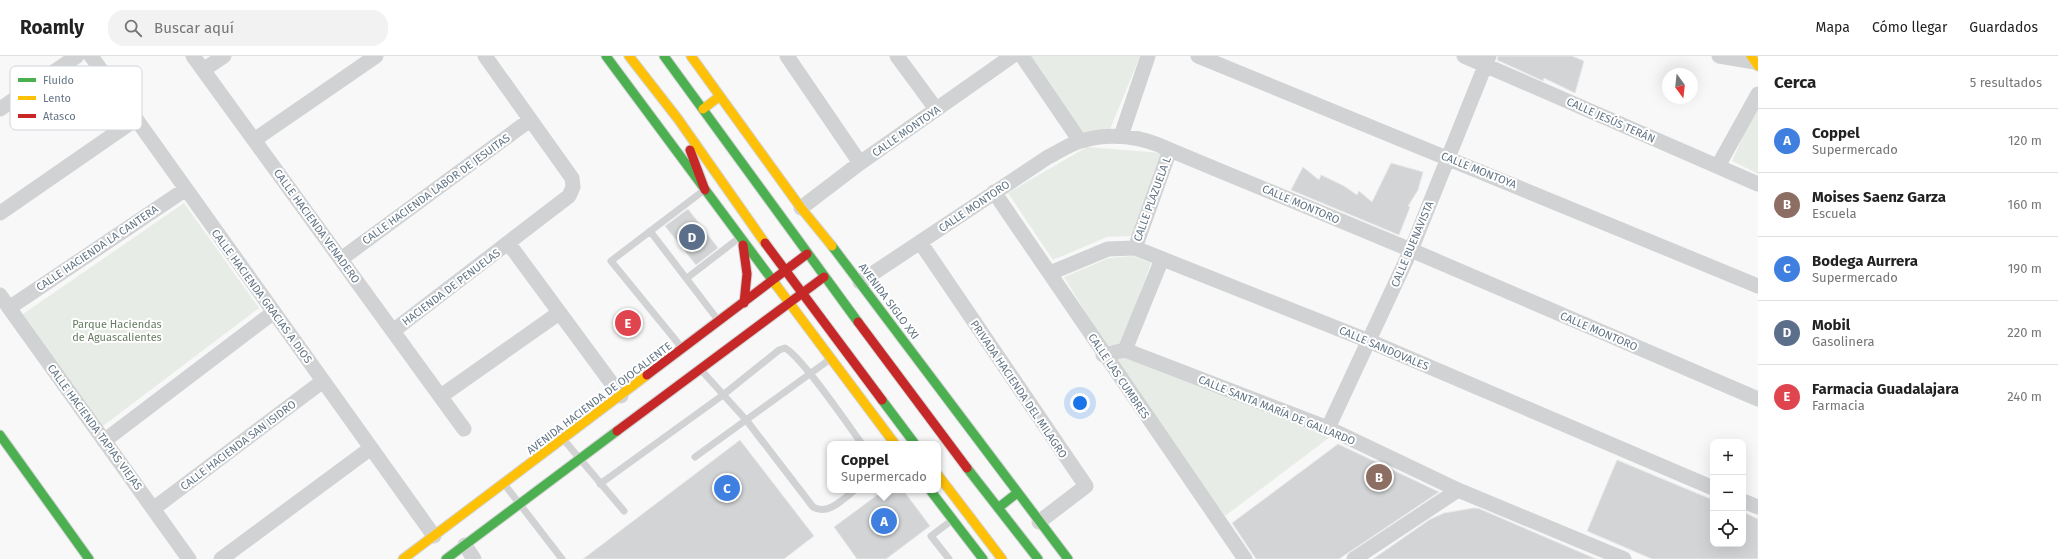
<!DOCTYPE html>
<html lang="es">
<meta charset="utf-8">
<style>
:root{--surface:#fff;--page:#f2f2f2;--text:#222;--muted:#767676;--line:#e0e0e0;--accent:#565c61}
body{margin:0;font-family:"Fira Sans",sans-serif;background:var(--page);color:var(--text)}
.controls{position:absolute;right:12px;bottom:12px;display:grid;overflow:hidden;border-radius:8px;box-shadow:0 4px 16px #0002}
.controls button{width:36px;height:36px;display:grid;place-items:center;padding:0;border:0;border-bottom:1px solid var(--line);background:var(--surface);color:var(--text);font:20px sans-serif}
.compass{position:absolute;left:1662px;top:12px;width:36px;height:36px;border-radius:50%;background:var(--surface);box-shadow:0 4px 16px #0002;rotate:165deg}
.you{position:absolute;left:1080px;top:347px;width:14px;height:14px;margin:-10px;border:3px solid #fff;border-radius:50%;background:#1a73e8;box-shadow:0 0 0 6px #1a73e833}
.badge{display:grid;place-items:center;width:26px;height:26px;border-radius:50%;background:var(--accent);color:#fff;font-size:13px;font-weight:700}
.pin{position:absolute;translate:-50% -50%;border:2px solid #fff;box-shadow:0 1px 4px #0006}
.popup{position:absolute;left:827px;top:385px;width:114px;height:52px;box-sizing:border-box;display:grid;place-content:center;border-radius:8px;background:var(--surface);filter:drop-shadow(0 1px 3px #0005);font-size:13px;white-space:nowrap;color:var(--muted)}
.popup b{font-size:15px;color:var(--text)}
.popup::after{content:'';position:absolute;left:50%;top:100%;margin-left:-8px;border:8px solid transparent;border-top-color:var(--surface)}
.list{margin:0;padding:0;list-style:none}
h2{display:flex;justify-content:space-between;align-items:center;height:52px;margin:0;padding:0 16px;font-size:17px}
h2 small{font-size:13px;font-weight:400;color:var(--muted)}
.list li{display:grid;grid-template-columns:26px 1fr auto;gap:12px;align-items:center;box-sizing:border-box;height:64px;padding:0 16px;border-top:1px solid var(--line)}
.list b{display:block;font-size:15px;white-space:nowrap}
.list p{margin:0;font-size:13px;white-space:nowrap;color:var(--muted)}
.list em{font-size:13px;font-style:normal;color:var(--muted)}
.icon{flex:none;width:22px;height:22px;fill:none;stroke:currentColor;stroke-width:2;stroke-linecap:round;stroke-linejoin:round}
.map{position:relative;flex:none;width:1758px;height:503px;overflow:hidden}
header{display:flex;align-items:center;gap:24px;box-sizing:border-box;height:56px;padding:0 20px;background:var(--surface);border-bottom:1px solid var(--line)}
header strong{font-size:19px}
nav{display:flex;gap:22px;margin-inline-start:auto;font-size:14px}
.search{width:280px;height:36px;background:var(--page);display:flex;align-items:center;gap:10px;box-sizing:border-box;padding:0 14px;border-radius:16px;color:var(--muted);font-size:15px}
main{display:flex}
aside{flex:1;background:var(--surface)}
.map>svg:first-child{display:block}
.green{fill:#e8ece6}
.building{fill:#d3d4d5;stroke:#e8e8e8}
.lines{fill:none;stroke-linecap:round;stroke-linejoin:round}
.fast-casing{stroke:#d3d5d7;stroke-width:11}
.slow-casing{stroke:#d3d5d7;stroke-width:11}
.jam-casing{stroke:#d3d5d7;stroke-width:11}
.lane{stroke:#d1d2d3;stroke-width:7}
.street{stroke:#d1d2d3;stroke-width:15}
.fast{stroke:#4caf50;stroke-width:9}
.slow{stroke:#ffc107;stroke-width:9}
.jam{stroke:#c62828;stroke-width:9}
.labels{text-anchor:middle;stroke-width:4;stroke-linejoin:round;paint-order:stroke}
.street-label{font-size:11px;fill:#627484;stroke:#fff}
.park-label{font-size:11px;fill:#667b61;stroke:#fff}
.key{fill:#fff;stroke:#d0d5da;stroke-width:1}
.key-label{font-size:11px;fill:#627484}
</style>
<header>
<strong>Roamly</strong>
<div class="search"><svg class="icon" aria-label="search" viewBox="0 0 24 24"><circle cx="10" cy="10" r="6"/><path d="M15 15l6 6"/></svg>Buscar aquí</div>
<nav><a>Mapa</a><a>Cómo llegar</a><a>Guardados</a></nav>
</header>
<main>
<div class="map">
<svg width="1758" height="503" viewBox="0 0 1758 503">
<rect width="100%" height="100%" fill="#f8f8f8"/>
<path class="green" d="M1027 0H1140L1109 76 1084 77Z
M1758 47V118L1732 105Z
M1087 91 1162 97 1132 180 1107 181 1053 204 1008 137Z
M184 147 259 252 103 370 23 258Z
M1133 200 1151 207 1121 289 1106 290 1064 221 1109 202Z
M1125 301 1330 381 1225 460 1111 304Z"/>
<path class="building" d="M1498 0H1572L1584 5 1575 37 1544 22 1543 25 1497 4Z
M1391 107 1423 116 1418 134 1408 150 1410 151 1399 179 1291 134 1303 111 1319 124 1321 119 1344 130 1357 139 1359 135 1372 146Z
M688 153 718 192 696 209 665 170Z
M740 384 814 480 784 503H583Z
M1338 388 1439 436 1339 503H1256L1232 467Z
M1617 404 1713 444V488H1743V456L1758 463V503H1652L1587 475Z
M884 434H903L930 470 886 503H857L834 471Z
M1474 452 1480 453 1596 503H1373L1429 464 1444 457Z"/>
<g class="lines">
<g class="fast-casing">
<path id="fast" d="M606 0 776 229
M664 0 858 266
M832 190 1068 503
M882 344 915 388
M0 379 89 503
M967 412 1038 503
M930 434 983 503
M998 452 1017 437
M446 503 617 375"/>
</g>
<g class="slow-casing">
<path id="slow" d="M629 0 678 63 765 187
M691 0 801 152 832 190
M1751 0 1758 10
M703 53 720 40
M776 229 895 388
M938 419 1002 503
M403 503 647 319"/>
</g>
<g class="jam-casing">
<path id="jam" d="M690 94 705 134
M765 187 882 344
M743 189 747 218 744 247
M858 266 967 412
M647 319 807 198
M617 375 824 221"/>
</g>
<path class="lane" d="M650 175 718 264
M687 222 739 182
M682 292 611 205 703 135
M702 315 747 365 813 451C828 460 843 443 855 434
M564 384 624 455
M695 401 829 304
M600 428 723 339 779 294 785 292C802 301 848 369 862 388
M505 429 562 503
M949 503 931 480 951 465"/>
<path class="street" d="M91 0 434 480
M193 0 464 373
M787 0 860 107
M897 0 936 53
M1022 0 1080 85
M1198 0 1758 230
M1464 0 1758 128
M1719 0 1755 6
M203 14 224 0
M0 53 77 0
M1121 80 1148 0
M254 84 376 0
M1718 110 1758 38
M994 136 1245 503
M801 152 860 107 1012 0
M0 157 136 63
M920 186 1086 430 1039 466
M509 188 621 340
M1135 192 1170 94
M341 203 530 64
M1050 217 1108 193 1135 192 1369 285 1713 432
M860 226 1048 101C1058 96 1070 88 1081 85 1110 76 1143 80 1170 94L1411 194 1758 343
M0 239 189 503
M9 252 186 133
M393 275 569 140 573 131 572 122 485 0
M1125 294 1162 203
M1103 299 1125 294 1328 372 1458 434 1624 503
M441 340 559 257
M1328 372 1411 194 1489 0
M104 385 274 256
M1743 445 1758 451
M153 453 323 325
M465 489 474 503
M221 503 371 392
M1354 503 1458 434"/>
<use href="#fast" class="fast"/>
<use href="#slow" class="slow"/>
<use href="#jam" class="jam"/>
</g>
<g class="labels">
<g class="street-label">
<text transform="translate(1611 64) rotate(24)" y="4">CALLE JESÚS TERÁN</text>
<text transform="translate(906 75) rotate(-35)" y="4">CALLE MONTOYA</text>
<text transform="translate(1479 114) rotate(22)" y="4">CALLE MONTOYA</text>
<text transform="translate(436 133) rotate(-36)" y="4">CALLE HACIENDA LABOR DE JESUITAS</text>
<text transform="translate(1152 143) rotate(-70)" y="4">CALLE PLAZUELA L</text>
<text transform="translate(1301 148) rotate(23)" y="4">CALLE MONTORO</text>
<text transform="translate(974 150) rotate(-34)" y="4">CALLE MONTORO</text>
<text transform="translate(317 170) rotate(54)" y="4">CALLE HACIENDA VENADERO</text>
<text transform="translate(1412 188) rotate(-67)" y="4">CALLE BUENAVISTA</text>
<text transform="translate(97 192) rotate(-34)" y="4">CALLE HACIENDA LA CANTERA</text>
<text transform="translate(451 231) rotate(-37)" y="4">HACIENDA DE PENUELAS</text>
<text transform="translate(262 240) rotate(54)" y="4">CALLE HACIENDA GRACIAS A DIOS</text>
<text transform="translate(889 245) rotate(53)" y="4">AVENIDA SIGLO XXI</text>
<text transform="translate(1599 275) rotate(23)" y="4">CALLE MONTORO</text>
<text transform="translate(1384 292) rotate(23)" y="4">CALLE SANDOVALES</text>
<text transform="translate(1119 320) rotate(56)" y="4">CALLE LAS CUMBRES</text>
<text transform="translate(1019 333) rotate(56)" y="4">PRIVADA HACIENDA DEL MILAGRO</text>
<text transform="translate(599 342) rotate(-37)" y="4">AVENIDA HACIENDA DE OJOCALIENTE</text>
<text transform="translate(1277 354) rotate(22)" y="4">CALLE SANTA MARÍA DE GALLARDO</text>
<text transform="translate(95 371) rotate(54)" y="4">CALLE HACIENDA TAPIAS VIEJAS</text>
<text transform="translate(238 389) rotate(-37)" y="4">CALLE HACIENDA SAN ISIDRO</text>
</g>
<g class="park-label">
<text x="117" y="272">Parque Haciendas<tspan x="117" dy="13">de Aguascalientes</tspan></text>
</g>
</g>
<rect x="10" y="10" width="132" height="64" rx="6" class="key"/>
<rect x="18" y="22" width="18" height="4" fill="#4caf50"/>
<rect x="18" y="40" width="18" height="4" fill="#ffc107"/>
<rect x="18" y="58" width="18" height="4" fill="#c62828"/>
<g class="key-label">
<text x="43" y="28">Fluido</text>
<text x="43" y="46">Lento</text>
<text x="43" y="64">Atasco</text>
</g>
</svg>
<div class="controls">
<button>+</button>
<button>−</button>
<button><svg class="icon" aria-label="locate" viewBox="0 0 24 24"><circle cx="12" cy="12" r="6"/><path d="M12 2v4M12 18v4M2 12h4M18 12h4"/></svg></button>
</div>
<svg class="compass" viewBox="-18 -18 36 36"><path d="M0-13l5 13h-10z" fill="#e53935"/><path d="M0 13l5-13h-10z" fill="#767676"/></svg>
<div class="you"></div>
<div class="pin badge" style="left:884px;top:465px;background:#3f7fe0">A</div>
<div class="popup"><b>Coppel</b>Supermercado</div>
<div class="pin badge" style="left:1379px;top:421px;background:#8d6e63">B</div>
<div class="pin badge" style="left:727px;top:432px;background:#3f7fe0">C</div>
<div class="pin badge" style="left:692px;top:181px;background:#5c6f8a">D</div>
<div class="pin badge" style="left:628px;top:267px;background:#e0444e">E</div>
</div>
<aside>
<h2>Cerca<small>5 resultados</small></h2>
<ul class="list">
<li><span class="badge" style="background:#3f7fe0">A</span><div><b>Coppel</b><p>Supermercado</p></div><em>120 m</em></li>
<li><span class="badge" style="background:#8d6e63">B</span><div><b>Moises Saenz Garza</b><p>Escuela</p></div><em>160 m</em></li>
<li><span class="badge" style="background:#3f7fe0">C</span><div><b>Bodega Aurrera</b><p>Supermercado</p></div><em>190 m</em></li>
<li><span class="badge" style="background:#5c6f8a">D</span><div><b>Mobil</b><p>Gasolinera</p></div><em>220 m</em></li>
<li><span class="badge" style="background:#e0444e">E</span><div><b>Farmacia Guadalajara</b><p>Farmacia</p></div><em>240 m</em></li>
</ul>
</aside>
</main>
